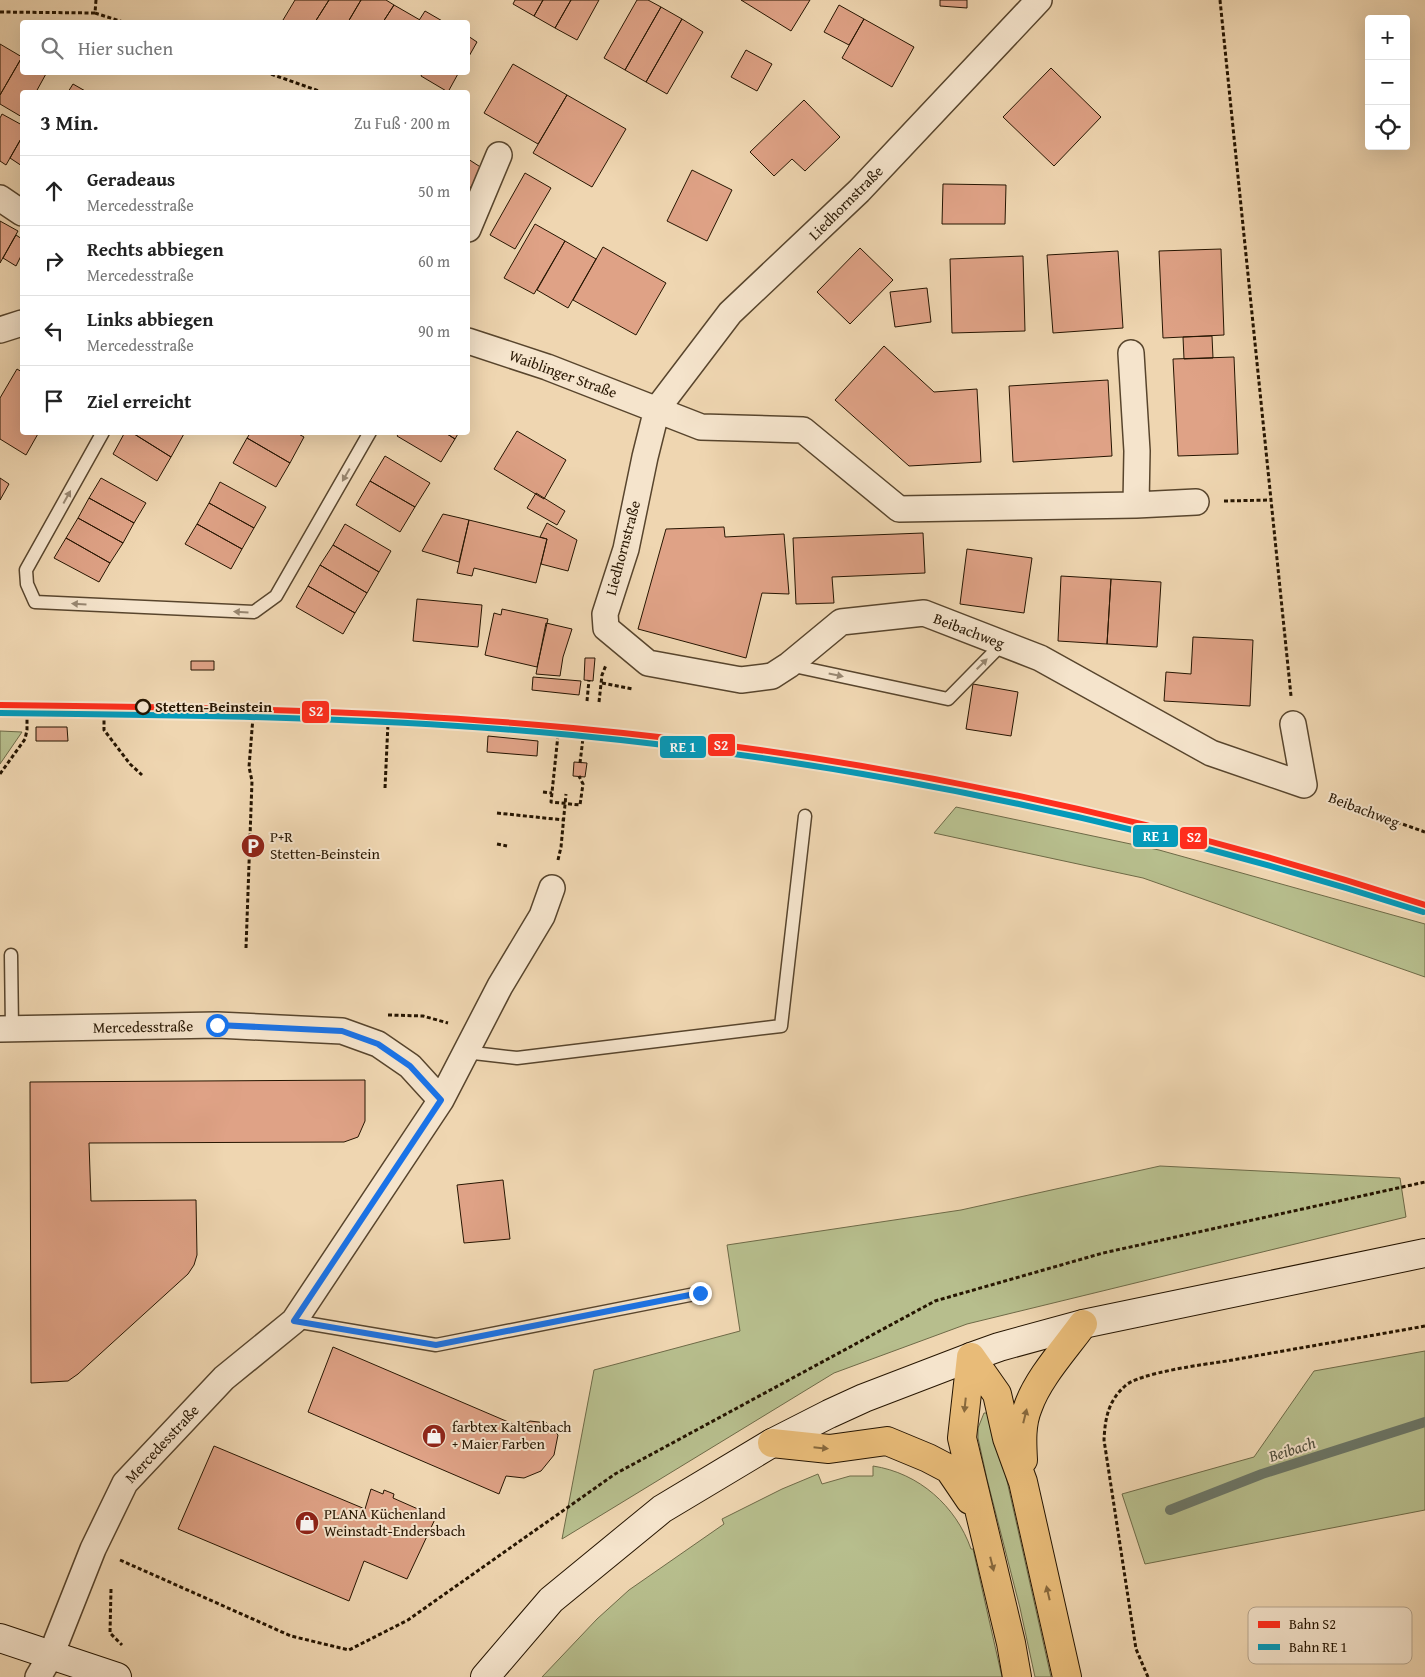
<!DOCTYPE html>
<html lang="de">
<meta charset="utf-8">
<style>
:root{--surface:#fff;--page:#f6f6f6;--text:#222;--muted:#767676;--line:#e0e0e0}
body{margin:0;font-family:"Gentium Book Plus",serif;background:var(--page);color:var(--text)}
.controls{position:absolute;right:15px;top:15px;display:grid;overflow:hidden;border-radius:5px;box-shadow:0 5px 20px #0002}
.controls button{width:45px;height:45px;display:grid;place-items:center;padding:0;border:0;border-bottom:1px solid var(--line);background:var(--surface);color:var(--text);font:25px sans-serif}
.stop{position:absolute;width:15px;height:15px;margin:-11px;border:4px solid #1a73e8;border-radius:50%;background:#fff}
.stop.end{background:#1a73e8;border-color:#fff;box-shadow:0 1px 5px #0008}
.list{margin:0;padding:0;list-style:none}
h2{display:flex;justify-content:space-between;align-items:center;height:65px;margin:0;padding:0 20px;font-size:21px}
h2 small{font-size:16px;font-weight:400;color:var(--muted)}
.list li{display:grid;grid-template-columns:32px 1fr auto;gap:15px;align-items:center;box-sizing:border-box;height:70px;padding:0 20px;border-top:1px solid var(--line)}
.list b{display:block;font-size:19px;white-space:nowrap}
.list p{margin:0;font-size:16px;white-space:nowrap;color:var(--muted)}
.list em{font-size:16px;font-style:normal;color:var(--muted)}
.icon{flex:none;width:28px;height:28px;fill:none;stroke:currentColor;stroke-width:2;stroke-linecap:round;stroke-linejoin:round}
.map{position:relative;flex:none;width:1425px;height:1677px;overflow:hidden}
.search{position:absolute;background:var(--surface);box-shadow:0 5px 20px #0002;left:20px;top:20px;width:450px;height:55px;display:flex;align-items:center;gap:12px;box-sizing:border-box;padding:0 18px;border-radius:5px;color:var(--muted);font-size:19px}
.panel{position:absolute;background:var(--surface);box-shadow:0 5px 20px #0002;left:20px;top:90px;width:450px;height:345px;border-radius:5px}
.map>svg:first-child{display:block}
.green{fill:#b7be8d;stroke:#6e6a47}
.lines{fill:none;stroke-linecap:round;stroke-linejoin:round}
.stream{stroke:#6c7768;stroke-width:10}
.building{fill:#dfa286;stroke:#261501}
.lane-casing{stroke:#58452d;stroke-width:15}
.street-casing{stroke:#58452d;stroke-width:28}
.secondary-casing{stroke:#261501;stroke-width:30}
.highway-casing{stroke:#261501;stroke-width:30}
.path{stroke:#261501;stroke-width:3;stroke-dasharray:4 2.5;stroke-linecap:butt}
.lane{stroke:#f5e4cc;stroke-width:12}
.street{stroke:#f5e4cc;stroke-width:25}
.secondary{stroke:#f5e4cc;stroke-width:28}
.highway{stroke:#e8bb78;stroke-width:28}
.rail-1-casing{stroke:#f5e4cc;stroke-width:10}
.rail-2-casing{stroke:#f5e4cc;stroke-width:10}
.rail-1{stroke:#ff2e1d;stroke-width:6}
.rail-2{stroke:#049aba;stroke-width:6}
.oneway{fill:#988771}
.oneway2{fill:#87683c}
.route{stroke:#1a73e8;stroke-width:6}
.stop-dot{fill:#f5e4cc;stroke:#261501;stroke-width:2.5}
.labels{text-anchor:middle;stroke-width:4;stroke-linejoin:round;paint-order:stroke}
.street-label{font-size:15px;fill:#261501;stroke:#f5e4cc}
.stop-label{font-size:15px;font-weight:bold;fill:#261501;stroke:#f5e4cc;text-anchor:start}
.poi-label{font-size:15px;fill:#261501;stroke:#f5e4cc;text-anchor:start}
.water-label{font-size:16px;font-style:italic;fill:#4f4e3d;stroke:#f5e4cc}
.key{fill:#f5e4cc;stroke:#b7a68f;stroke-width:1}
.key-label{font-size:14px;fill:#261501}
.line-badge{stroke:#f5e4cc;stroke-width:2}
.badge-label{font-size:14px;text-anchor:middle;font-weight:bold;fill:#fff}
</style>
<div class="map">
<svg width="1425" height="1677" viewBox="0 0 1425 1677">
<rect width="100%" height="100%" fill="#efd6b1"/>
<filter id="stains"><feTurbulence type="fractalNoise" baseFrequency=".004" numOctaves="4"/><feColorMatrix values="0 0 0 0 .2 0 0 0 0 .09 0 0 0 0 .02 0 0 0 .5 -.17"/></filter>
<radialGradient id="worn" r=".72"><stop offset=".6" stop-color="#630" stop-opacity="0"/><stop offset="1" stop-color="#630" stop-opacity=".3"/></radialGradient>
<path class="green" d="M0 731 22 732 0 764Z
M956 807 1159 850 1425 924V977L1143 878 934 833Z
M1160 1166 1400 1178 1406 1217 967 1324 834 1373 562 1539 594 1370 740 1331 727 1245 961 1210Z
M1425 1351V1510L1145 1564 1122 1494 1254 1457 1314 1371Z
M984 1413H987L991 1416 994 1423 1051 1677H1035L1020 1608 987 1479 978 1438V1428Z
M873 1466C919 1473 956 1506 971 1549H973L1002 1677H542L597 1619 629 1590 724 1524 722 1519 782 1489 818 1474 822 1484 850 1476H873Z"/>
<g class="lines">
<path class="stream" d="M1170 1510 1262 1474 1425 1422"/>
</g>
<path class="building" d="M295 0H329L315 22H287L283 20Z
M329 0H361L348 22H315Z
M361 0H386L394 5 383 22H348Z
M515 0H543L534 16 513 4Z
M543 0H571L555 28 534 16Z
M571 0H599L577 40 555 28Z
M637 0H648L661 7 625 70 604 58Z
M741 0H810L791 31Z
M940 0H967V8L940 6Z
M394 5 420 20 418 22H383Z
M839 5 864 19 849 45 824 32Z
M661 7 682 19 646 82 625 70Z
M425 11 444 22H418Z
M682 19 703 32 667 94 646 82Z
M864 19 914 47 892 87 842 58Z
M468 36 477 42 468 58Z
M0 44 22 57 0 95Z
M746 50 772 64 757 91 731 77Z
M22 57V72H47L36 92H22V117L0 104V95Z
M513 64 567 95 538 144 484 113Z
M1051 68 1101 117 1054 166 1003 117Z
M423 72H459L448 92 421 76Z
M73 84 87 92H68Z
M567 95 626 129 592 187 533 153Z
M804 100 840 137 805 171 792 159 774 176 750 152Z
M2 114 22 125V137L6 165 0 161V118Z
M22 137V166L10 158Z
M468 159 482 168 468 192Z
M692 170 732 190 707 241 667 221Z
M525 173 551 188 515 249 490 235Z
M943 184 1006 185 1005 224H942Z
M0 221 18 231 0 263Z
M535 224 565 241 534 294 504 278Z
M16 235 22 239V254L16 266 3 258Z
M565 241 596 259 568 308 537 290Z
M603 247 666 283 636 335 573 300Z
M860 248 893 280 850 324 817 292Z
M1221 249 1224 335 1163 338 1159 251Z
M1118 251 1123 328 1053 333 1047 255Z
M1023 256 1025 331 952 333 950 259Z
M927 288 931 322 895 327 890 292Z
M1212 336 1213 358 1184 359 1183 337Z
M884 346 934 392 977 389 981 462 909 466 835 400Z
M1234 357 1238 454 1178 456 1173 359Z
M17 369 22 372V432H39L26 455 0 439V398Z
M1108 380 1112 456 1013 462 1009 386Z
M517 431 566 460 544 499 494 469Z
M125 432H131L171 457 157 481 113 454Z
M131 432H185L171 457Z
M251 432H295L304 437 290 463 247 438Z
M400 432H444L455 439 441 462 397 436Z
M444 432H459L455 439Z
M247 438 290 463 276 487 233 463Z
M385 456 430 483 415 507 370 481Z
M0 478 9 484 0 500Z
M101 478 146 503 134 523 89 498Z
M370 481 415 507 400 532 356 505Z
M220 482 266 507 254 528 209 503Z
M536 493 565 511 557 525 527 508Z
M89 498 134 523 123 543 78 518Z
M209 503 254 528 242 549 197 524Z
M443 514 469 520 459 562 422 551Z
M78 518 123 543 110 563 66 538Z
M469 520 547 539 536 583 474 568 472 576 457 573Z
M547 523 577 540 568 571 541 564 547 539 540 537Z
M197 524 242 549 231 569 185 544Z
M345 524 391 551 379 572 333 545Z
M724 527 725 537 784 534 789 594 762 593 746 658 638 629 666 529Z
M923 533 925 573 832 577 834 603 796 604 793 538Z
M66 538 110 563 99 582 54 558Z
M333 545 379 572 367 593 320 565Z
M967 549 1032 558 1024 613 960 604Z
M320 565 367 593 355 613 308 586Z
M1061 576 1111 579 1107 644 1058 641Z
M1111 579 1161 582 1157 647 1107 644Z
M308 586 355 613 343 634 296 607Z
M417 599 482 605 478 647 413 641Z
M502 609 548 619 537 667 485 655 494 613 501 615Z
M546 623 572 629 563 657 560 676 536 674Z
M1193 637 1253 640 1250 706 1164 701 1166 672 1191 674Z
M585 658H595L593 681 584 680Z
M191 661H214V670H191Z
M533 677 581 681 579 695 532 690Z
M973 684 1018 692 1011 736 966 729Z
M36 727H67L68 741H36Z
M488 736 538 741 537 756 487 752Z
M574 762 587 763 585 777 573 776Z
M365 1080V1121L358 1137 344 1142 89 1143 91 1201 196 1200 197 1255 194 1265 188 1274 78 1374 68 1381 31 1383 30 1082Z
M503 1180 510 1239 464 1243 457 1185Z
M333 1347 520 1427 530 1421 547 1423 558 1435 554 1455 541 1471 524 1478 506 1476 499 1494 308 1412Z
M214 1446 365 1509 371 1489 383 1494 384 1490 394 1494 393 1498 436 1517 407 1579 364 1561 349 1601 178 1529Z"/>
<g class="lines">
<g class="lane-casing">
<path id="lane" d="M103 432 26 570 27 584 35 602 254 612 276 596 370 432
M789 665 948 699 1002 644
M11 955 12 1028
M465 1052 517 1058 781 1026 805 816
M294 1321 436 1345 700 1293"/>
</g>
<g class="street-casing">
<path id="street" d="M1039 0 859 191 730 313 657 409 645 457 626 549 605 614 606 628 648 663 741 680 772 676 789 665 841 622 924 613 1040 658 1211 753 1304 785 1293 724
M0 198 22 213
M468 229 499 155
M0 330 22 323
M468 341 547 367 701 427 803 430 899 509 1136 505 1196 502
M1131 353 1137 451 1136 505
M0 1029 217 1025 342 1031 378 1044 410 1066 441 1100
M38 1677 51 1655 93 1549 125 1483 224 1378 294 1321 441 1100 500 986 542 916 552 888"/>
</g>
<g class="secondary-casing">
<path id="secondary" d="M0 1638 117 1677
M485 1677 551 1600 662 1509 772 1443 829 1414 864 1398 971 1357 999 1347 1083 1324 1425 1253"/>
</g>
<g class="highway-casing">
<path id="highway" d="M971 1357 997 1394 1007 1438 1023 1482 1067 1677
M971 1357 962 1438 1011 1643 1017 1677
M772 1443 829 1449 887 1441 928 1458 949 1469 970 1500
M1023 1460C1022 1442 1021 1424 1028 1407 1038 1378 1065 1349 1083 1324"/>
</g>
<path class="path" d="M96 0 95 13 123 22
M1220 0 1291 696
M0 12 95 13
M265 72 322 92
M1224 501 1272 500
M602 683 633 689
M587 701 589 680
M599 702 602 675 606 665
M104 714V730L130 764 142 775
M558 735 551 802 580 805 583 784 579 776
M580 763 583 738
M0 774 25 739 27 730V714
M385 788 388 723
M543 792 552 793
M1330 797 1351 806 1425 832
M497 813 564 820
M497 844 507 846
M558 860 561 847 566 794
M246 948 252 781 249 767 253 717
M388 1015 423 1016 448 1023
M120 1560 291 1636 349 1650 408 1620 615 1474 935 1301 1103 1253 1425 1182
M111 1589 110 1633 122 1645
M1148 1677 1136 1649 1104 1440C1105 1419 1108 1401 1125 1386 1138 1373 1206 1364 1227 1361 1293 1349 1359 1338 1425 1326"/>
<use href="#lane" class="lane"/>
<use href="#street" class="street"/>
<use href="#secondary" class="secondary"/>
<use href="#highway" class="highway"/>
<g class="rail-1-casing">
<path id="rail-1" d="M0 705C191 707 383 710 573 728 862 755 1149 815 1425 905"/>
</g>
<g class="rail-2-casing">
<path id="rail-2" d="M0 713C191 715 382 717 572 735 861 763 1147 823 1423 912"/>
</g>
<use href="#rail-1" class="rail-1"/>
<use href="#rail-2" class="rail-2"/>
</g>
<defs><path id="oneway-solid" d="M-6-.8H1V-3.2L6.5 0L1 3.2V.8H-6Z" transform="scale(1.25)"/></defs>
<g class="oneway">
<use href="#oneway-solid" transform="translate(346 475) rotate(120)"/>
<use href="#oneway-solid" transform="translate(67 497) rotate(-61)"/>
<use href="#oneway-solid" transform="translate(79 604) rotate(-177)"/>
<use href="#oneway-solid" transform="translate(241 612) rotate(-177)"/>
<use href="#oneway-solid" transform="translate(982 664) rotate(-45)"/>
<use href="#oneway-solid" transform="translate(836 675) rotate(12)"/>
</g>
<g class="oneway2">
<use href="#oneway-solid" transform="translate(965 1405) rotate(96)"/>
<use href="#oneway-solid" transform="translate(1025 1416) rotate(-76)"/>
<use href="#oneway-solid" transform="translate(821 1448) rotate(6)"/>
<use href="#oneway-solid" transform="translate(992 1564) rotate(76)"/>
<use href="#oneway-solid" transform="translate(1048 1593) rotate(-103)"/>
</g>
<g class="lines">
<path class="route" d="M217 1025 342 1031 378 1044 410 1066 441 1100 294 1321 436 1345 700 1293"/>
</g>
<defs>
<g id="parking-disc" transform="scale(1.25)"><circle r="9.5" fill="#8f2418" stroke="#f5e4cc"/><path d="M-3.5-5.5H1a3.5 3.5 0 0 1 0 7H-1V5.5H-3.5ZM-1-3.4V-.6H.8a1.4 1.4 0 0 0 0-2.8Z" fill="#fff"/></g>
<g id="shop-disc" transform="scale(1.25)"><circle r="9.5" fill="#8f2418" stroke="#f5e4cc"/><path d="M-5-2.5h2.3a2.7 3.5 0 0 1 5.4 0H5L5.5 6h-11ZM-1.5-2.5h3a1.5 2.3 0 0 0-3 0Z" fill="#fff"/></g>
</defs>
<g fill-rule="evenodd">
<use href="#parking-disc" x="253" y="846"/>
<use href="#shop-disc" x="434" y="1436"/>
<use href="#shop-disc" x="307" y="1523"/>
</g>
<circle class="stop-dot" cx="143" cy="707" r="7"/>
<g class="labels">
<g class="street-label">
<text transform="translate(846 203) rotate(-45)" y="5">Liedhornstraße</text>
<text transform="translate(563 374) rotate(20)" y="5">Waiblinger Straße</text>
<text transform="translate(623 548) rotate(-75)" y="5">Liedhornstraße</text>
<text transform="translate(969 631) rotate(21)" y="5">Beibachweg</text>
<text transform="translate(1364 810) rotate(21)" y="5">Beibachweg</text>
<text transform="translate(143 1027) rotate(-1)" y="5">Mercedesstraße</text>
<text transform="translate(162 1444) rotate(-47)" y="5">Mercedesstraße</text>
</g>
<g class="stop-label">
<text x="155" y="712">Stetten-Beinstein</text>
</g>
<g class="poi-label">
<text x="270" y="842">P+R<tspan x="270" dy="17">Stetten-Beinstein</tspan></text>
<text x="452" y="1432">farbtex Kaltenbach<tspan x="452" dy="17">+ Maier Farben</tspan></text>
<text x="324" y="1519">PLANA Küchenland<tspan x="324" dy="17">Weinstadt-Endersbach</tspan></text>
</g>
<g class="water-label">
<text transform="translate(1292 1449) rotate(-18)" y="6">Beibach</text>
</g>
</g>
<rect x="1248" y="1607" width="164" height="57" rx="8" class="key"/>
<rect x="1258" y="1621" width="22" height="7" fill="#ff2e1d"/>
<rect x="1258" y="1644" width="22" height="6" fill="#049aba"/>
<g class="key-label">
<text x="1289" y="1629">Bahn S2</text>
<text x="1289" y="1652">Bahn RE 1</text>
</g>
<g class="line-badge">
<rect x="301" y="700" width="29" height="24" rx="5" fill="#ff2e1d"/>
<rect x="707" y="733" width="29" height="24" rx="5" fill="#ff2e1d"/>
<rect x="659" y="735" width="48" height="24" rx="5" fill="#049aba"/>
<rect x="1132" y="824" width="47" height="24" rx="5" fill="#049aba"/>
<rect x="1179" y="826" width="29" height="24" rx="5" fill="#ff2e1d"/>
</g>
<g class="badge-label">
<text x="316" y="716">S2</text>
<text x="721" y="750">S2</text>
<text x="683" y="752">RE 1</text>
<text x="1156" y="841">RE 1</text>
<text x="1194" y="842">S2</text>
</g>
<rect width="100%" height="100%" filter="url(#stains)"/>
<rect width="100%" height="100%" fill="url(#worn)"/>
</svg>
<div class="controls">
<button>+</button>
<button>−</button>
<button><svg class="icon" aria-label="locate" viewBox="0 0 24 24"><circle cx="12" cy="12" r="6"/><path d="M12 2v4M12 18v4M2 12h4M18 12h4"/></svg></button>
</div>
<div class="stop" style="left:217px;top:1025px"></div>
<div class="stop end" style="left:700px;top:1293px"></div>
<div class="search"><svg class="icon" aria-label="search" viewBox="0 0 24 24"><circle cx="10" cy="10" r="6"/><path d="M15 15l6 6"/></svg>Hier suchen</div>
<section class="panel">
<h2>3 Min.<small>Zu Fuß · 200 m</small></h2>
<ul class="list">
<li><svg class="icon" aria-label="ahead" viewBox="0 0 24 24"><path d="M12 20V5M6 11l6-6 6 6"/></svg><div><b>Geradeaus</b><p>Mercedesstraße</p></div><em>50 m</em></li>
<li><svg class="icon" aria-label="right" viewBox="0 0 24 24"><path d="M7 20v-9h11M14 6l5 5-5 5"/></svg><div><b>Rechts abbiegen</b><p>Mercedesstraße</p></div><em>60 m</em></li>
<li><svg class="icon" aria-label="left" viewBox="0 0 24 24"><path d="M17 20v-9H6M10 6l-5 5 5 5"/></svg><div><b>Links abbiegen</b><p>Mercedesstraße</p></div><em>90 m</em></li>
<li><svg class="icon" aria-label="arrive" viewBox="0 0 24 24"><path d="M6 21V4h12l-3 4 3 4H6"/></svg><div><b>Ziel erreicht</b></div></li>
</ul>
</section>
</div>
